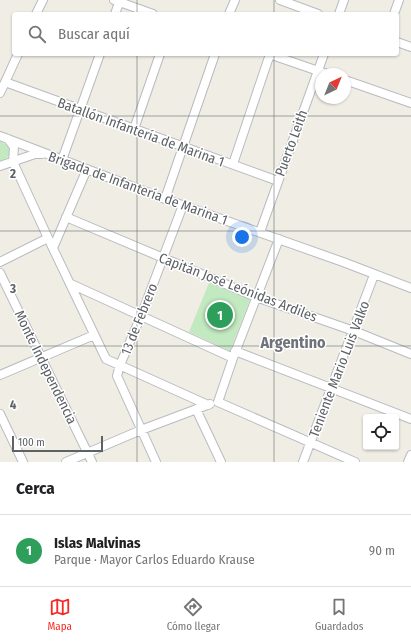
<!DOCTYPE html>
<html lang="es">
<meta charset="utf-8">
<style>
:root{--surface:#fff;--page:#f2f2f2;--text:#202124;--muted:#757577;--line:#e0e0e0;--accent:#f62a25}
body{margin:0;font-family:"Fira Sans Condensed",sans-serif;background:var(--page);color:var(--text)}
.controls{position:absolute;right:12px;bottom:12px;display:grid;overflow:hidden;border-radius:4px;box-shadow:0 1px 3px #0004}
.controls button{width:36px;height:36px;display:grid;place-items:center;padding:0;border:0;border-bottom:1px solid var(--line);background:var(--surface);color:var(--text);font:20px sans-serif}
.compass{position:absolute;left:315px;top:68px;width:36px;height:36px;border-radius:50%;background:var(--surface);box-shadow:0 1px 3px #0004;rotate:43deg}
.scale{position:absolute;left:12px;bottom:10px;width:91px;box-sizing:border-box;padding-left:4px;border:2px solid #5d6267;border-top:0;font-size:11px;line-height:14px;white-space:nowrap;color:#5d6267;-webkit-text-stroke:3px #fff;paint-order:stroke}
.you{position:absolute;left:242px;top:237px;width:14px;height:14px;margin:-10px;border:3px solid #fff;border-radius:50%;background:#1a73e8;box-shadow:0 0 0 6px #1a73e833}
.badge{display:grid;place-items:center;width:26px;height:26px;border-radius:50%;background:var(--accent);color:#fff;font-size:13px;font-weight:700}
.pin{position:absolute;translate:-50% -50%;border:2px solid #fff;box-shadow:0 1px 4px #0006}
.list{margin:0;padding:0;list-style:none}
h2{display:flex;justify-content:space-between;align-items:center;height:52px;margin:0;padding:0 16px;font-size:17px}
h2 small{font-size:13px;font-weight:400;color:var(--muted)}
.list li{display:grid;grid-template-columns:26px 1fr auto;gap:12px;align-items:center;box-sizing:border-box;height:72px;padding:0 16px;border-top:1px solid var(--line)}
.list b{display:block;font-size:15px;white-space:nowrap}
.list p{margin:0;font-size:13px;white-space:nowrap;color:var(--muted)}
.list em{font-size:13px;font-style:normal;color:var(--muted)}
.icon{flex:none;width:22px;height:22px;fill:none;stroke:currentColor;stroke-width:2;stroke-linecap:round;stroke-linejoin:round}
.map{position:relative;flex:none;width:411px;height:462px;overflow:hidden}
.search{position:absolute;background:var(--surface);box-shadow:0 1px 3px #0004;left:12px;right:12px;top:12px;height:44px;display:flex;align-items:center;gap:10px;box-sizing:border-box;padding:0 14px;border-radius:4px;color:var(--muted);font-size:15px}
.sheet{height:124px;background:var(--surface)}
nav{display:flex;justify-content:space-around;align-items:center;box-sizing:border-box;height:56px;border-top:1px solid var(--line);background:var(--surface);font-size:11px;color:var(--muted)}
nav a{display:grid;justify-items:center;gap:2px}
nav .on{color:var(--accent)}
.map>svg:first-child{display:block}
.green{fill:#c2e9c0}
.lines{fill:none;stroke-linecap:round;stroke-linejoin:round}
.minor-casing{stroke:#b8bbc0;stroke-width:10}
.minor{stroke:#fff;stroke-width:8}
.grid{fill:none;stroke:#5d6267;stroke-width:1;stroke-opacity:0.55}
.labels{text-anchor:middle;stroke-width:3;stroke-linejoin:round;paint-order:stroke}
.street-label{font-size:14px;fill:#5d6267;stroke:#fff}
.quarter-label{font-size:16px;font-weight:bold;fill:#6e7479;stroke:#fff}
.grid-label{font-size:13px;text-anchor:middle;font-weight:bold;fill:#5d6267;stroke:#fff;stroke-width:3;stroke-linejoin:round;paint-order:stroke}
</style>
<div class="map">
<svg width="411" height="462" viewBox="0 0 411 462">
<rect width="100%" height="100%" fill="#f0ede5"/>
<path class="green" d="M0 141 8 146 10 152 8 157 0 162Z
M209 283 250 299 230 351 189 332Z"/>
<g class="lines">
<g class="minor-casing">
<path id="minor" d="M114 0 153 14
M280 0 318 14
M36 14 43 0
M115 14 120 0
M229 14 235 0
M339 14 344 0
M394 14 399 0
M397 42 411 47
M269 54 327 74
M345 80 411 103
M5 82 278 181
M0 93 18 54
M134 129 160 54
M0 136 165 199 343 262 411 288
M8 139 14 147 13 162 48 238 106 359 208 405
M62 160 100 54
M233 164 270 54
M0 166 35 154H42
M165 199 215 54
M66 217 256 297 354 331 411 354
M260 232 324 54
M53 248 87 169
M0 262 48 238
M0 273 92 462
M71 284 233 358
M235 351 411 419
M0 375 94 335
M218 402 233 358 279 239
M218 402 355 462
M196 409 221 462
M0 414 23 462
M66 462 141 430 210 404
M156 462 117 376 120 365 141 316 183 205
M303 462 374 275
M408 462 411 455"/>
</g>
<use href="#minor" class="minor"/>
</g>
<path class="grid" d="M137 0V14M274 0V14M137 54V462M274 54V462M0 116H411M0 231H411M0 346H411"/>
<g class="labels">
<g class="street-label">
<text transform="translate(141 132) rotate(20)" y="5">Batallón Infantería de Marina 1</text>
<text transform="translate(291 143) rotate(-70)" y="5">Puerto Leith</text>
<text transform="translate(138 188) rotate(20)" y="5">Brigada de Infantería de Marina 1</text>
<text transform="translate(238 287) rotate(21)" y="5">Capitán José Leónidas Ardiles</text>
<text transform="translate(139 319) rotate(-68)" y="5">13 de Febrero</text>
<text transform="translate(46 367) rotate(64)" y="5">Monte Independencia</text>
<text transform="translate(339 369) rotate(-69)" y="5">Teniente Mario Luis Valko</text>
</g>
<g class="quarter-label">
<text x="293" y="348">Argentino</text>
</g>
</g>
<g class="grid-label">
<text x="13" y="178">2</text>
<text x="13" y="293">3</text>
<text x="13" y="409">4</text>
</g>
</svg>
<div class="controls">
<button><svg class="icon" aria-label="locate" viewBox="0 0 24 24"><circle cx="12" cy="12" r="6"/><path d="M12 2v4M12 18v4M2 12h4M18 12h4"/></svg></button>
</div>
<svg class="compass" viewBox="-18 -18 36 36"><path d="M0-13l5 13h-10z" fill="#e53935"/><path d="M0 13l5-13h-10z" fill="#757577"/></svg>
<div class="scale">100 m</div>
<div class="you"></div>
<div class="pin badge" style="left:220px;top:315px;background:#2e9e5b">1</div>
<div class="search"><svg class="icon" aria-label="search" viewBox="0 0 24 24"><circle cx="10" cy="10" r="6"/><path d="M15 15l6 6"/></svg>Buscar aquí</div>
</div>
<section class="sheet">
<h2>Cerca<small></small></h2>
<ul class="list">
<li><span class="badge" style="background:#2e9e5b">1</span><div><b>Islas Malvinas</b><p>Parque · Mayor Carlos Eduardo Krause</p></div><em>90 m</em></li>
</ul>
</section>
<nav>
<a class="on"><svg class="icon" aria-label="map" viewBox="0 0 24 24"><path d="M3 6l6-2 6 2 6-2v14l-6 2-6-2-6 2zM9 4v14M15 6v14"/></svg>Mapa</a>
<a><svg class="icon" aria-label="directions" viewBox="0 0 24 24"><path d="M12 3l9 9-9 9-9-9zM9 14v-3h6M13 9l2 2-2 2"/></svg>Cómo llegar</a>
<a><svg class="icon" aria-label="saved" viewBox="0 0 24 24"><path d="M7 4h10v16l-5-4-5 4z"/></svg>Guardados</a>
</nav>
